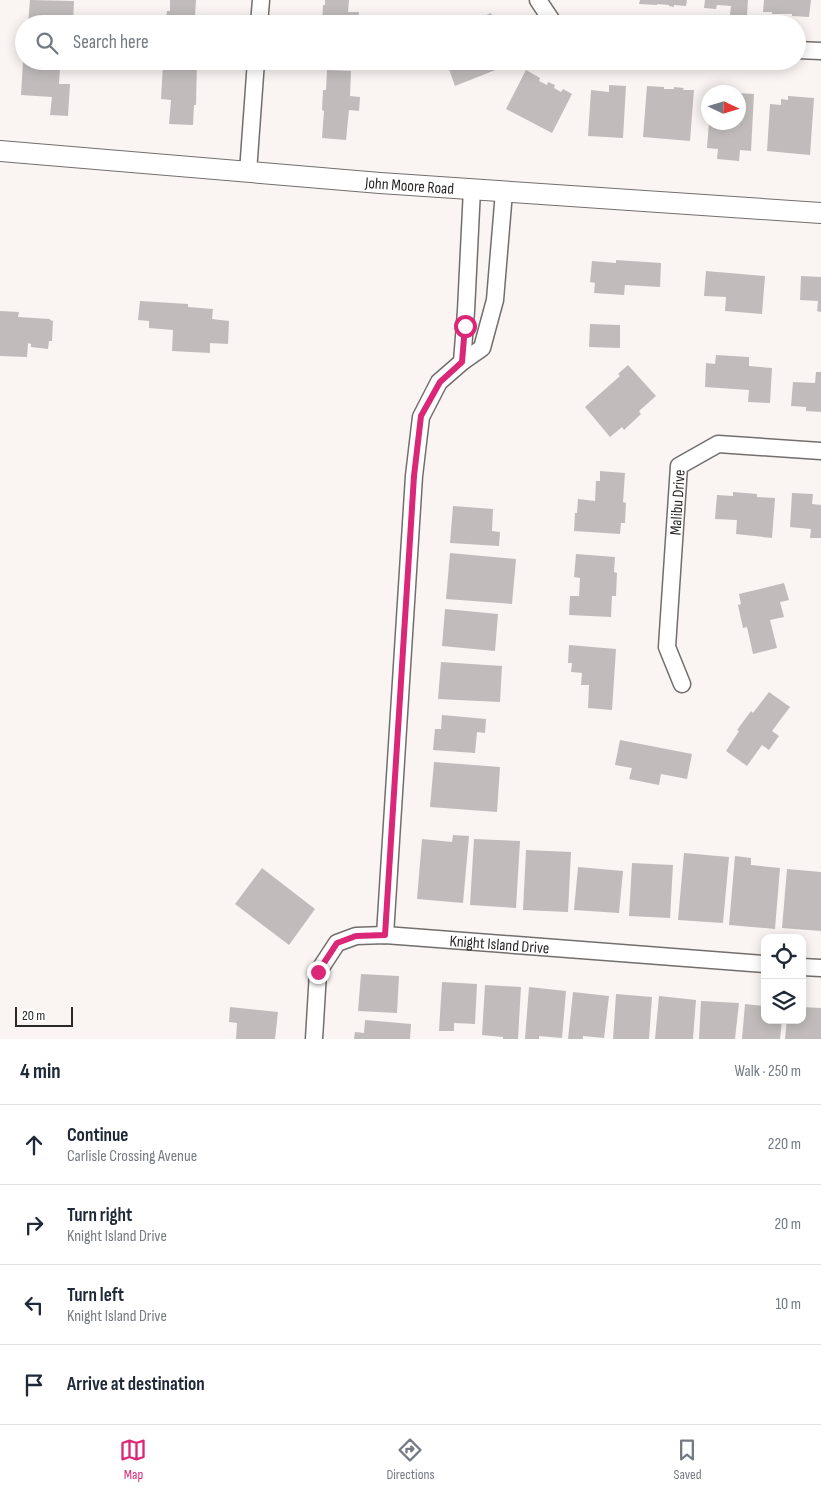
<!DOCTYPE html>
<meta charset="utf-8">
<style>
:root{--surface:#fff;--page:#f6f6f7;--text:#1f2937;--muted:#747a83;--line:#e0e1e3;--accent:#db2777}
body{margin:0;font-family:"Sofia Sans Condensed",sans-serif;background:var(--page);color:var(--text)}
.controls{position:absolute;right:15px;bottom:15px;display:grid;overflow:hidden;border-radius:10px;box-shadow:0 2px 12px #0003}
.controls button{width:45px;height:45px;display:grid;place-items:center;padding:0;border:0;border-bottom:1px solid var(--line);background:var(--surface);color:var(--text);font:25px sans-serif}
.compass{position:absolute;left:701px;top:85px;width:45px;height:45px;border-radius:50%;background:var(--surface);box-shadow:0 2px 12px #0003;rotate:94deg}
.scale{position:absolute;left:15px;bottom:12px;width:58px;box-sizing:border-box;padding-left:5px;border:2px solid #2a2827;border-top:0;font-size:14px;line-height:18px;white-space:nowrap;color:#2a2827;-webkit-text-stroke:4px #fff;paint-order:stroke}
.stop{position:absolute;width:15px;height:15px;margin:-11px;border:4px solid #db2777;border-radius:50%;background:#fff}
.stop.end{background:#db2777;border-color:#fff;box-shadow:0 1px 5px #0008}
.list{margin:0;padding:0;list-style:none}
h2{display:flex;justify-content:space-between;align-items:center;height:65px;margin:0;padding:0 20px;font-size:21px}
h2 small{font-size:16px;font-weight:400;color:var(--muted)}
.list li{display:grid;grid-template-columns:32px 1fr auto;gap:15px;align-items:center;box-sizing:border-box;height:80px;padding:0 20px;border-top:1px solid var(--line)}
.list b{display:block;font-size:19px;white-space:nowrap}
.list p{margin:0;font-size:16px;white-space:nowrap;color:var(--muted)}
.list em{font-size:16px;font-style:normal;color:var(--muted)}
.icon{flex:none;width:28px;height:28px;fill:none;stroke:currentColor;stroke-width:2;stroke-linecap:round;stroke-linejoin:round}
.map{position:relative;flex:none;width:821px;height:1039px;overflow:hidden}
.search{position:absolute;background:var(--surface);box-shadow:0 2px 12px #0003;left:15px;right:15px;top:15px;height:55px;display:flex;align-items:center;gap:12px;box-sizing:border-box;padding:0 18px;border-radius:28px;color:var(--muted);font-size:19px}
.sheet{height:385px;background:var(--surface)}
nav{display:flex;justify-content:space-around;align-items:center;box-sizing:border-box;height:70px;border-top:1px solid var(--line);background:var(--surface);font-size:14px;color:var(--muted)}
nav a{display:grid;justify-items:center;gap:2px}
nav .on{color:var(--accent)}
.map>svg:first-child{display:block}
.building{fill:#c1bcbb}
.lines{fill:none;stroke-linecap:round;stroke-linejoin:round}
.minor-casing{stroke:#726e6c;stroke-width:19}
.tertiary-casing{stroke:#726e6c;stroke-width:22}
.minor{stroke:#fff;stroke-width:16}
.tertiary{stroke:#fff;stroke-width:20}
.route{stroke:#db2777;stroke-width:6}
.labels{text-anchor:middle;stroke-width:5;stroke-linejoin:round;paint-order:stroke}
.street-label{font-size:16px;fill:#2a2827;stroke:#fff}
</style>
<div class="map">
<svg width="821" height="1039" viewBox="0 0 821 1039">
<rect width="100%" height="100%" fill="#faf5f3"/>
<path class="building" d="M30 0 74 1 73 24H28Z
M170 0H196L195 17 201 18V24H154V17L166 18 167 11H170Z
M325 0H349L348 12H359L358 24H322L323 5H325Z
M640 0H687L686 6 674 5V7L669 6V5L657 4V5L639 4Z
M705 0H748L747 16 730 15 731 6 717 5 716 9 704 8Z
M764 0H811L809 17 792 16V14H772V12H763Z
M491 13 496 24H463Z
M23 61H54L53 68H60L59 84H70L68 116 50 115 52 97 21 95Z
M173 61H197L196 105H194L193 125 169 124 171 100 161 99 163 64 173 65Z
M446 61H510L508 65 455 86Z
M327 70 351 71 350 96 360 97 359 111 349 110 346 140 322 138 324 111 322 110 323 90H326Z
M526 70 540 78 539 81 547 85 548 82 555 85 554 88 561 92 563 89 572 94 552 133 506 109Z
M609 85 626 86 623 138 588 136 591 90 609 92Z
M647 86 664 87V89H674V87L684 88 683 90H694L690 141 643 137Z
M738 93 754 94 751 151 740 150 739 161 717 159 718 149 707 148 709 122H738Z
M788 96 814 98 810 155 767 151 770 104 781 105V99L788 100Z
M616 260 661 263 660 287 625 285 624 295 594 293 595 283 590 282 592 261 616 263Z
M706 271 765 276 762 314 725 311 726 297 704 296Z
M801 276 821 277V312L817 311 818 301 800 300Z
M140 301 188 304V307L213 309 212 319 229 321 228 344 210 343V353L172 351 173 330 149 328V321L138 320Z
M0 311 19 312 18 317 50 319V320L53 321 52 341H49L48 349 31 347V344L28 343 27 357 0 356Z
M590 324 620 325V348L589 347Z
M716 355 749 357V366L772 368 770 403 748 402 749 390 705 387 706 363 715 364Z
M628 365 656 396 639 411 641 414 624 430 622 427 610 437 585 407 620 376 618 374Z
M816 372H821V412L806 411V407L791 406 793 382 815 383Z
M600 471 625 473 623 502 626 503 625 523H621L620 534 574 531 575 513H577L578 499 595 501 596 481H600Z
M733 492 757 494V497L775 498 772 538 736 534 737 520 715 519 717 495 733 496Z
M792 493 813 494 812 504 821 505V538H810L811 529 790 527Z
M453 506 493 509 492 531 500 532 499 546 450 543Z
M450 553 516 559 512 604 446 599Z
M576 554 615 557 614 572 617 573 616 596H612L611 617 569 615 570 596H579L580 578 574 577Z
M784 583 789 600 780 602 784 617 770 620 777 648 753 654 747 627 743 628 738 605 741 604 739 594Z
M445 609 498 614 495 651 442 646Z
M569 645 616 649 612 710 588 708 589 685H581L582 673 571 672 572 663H568Z
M441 662 502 666 500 702 438 699Z
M769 692 790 707 772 731 779 736 769 750 762 745 747 766 726 751 739 731 737 730 751 711 753 713Z
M442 715 486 719 485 733 477 732 475 753 433 750 435 729H441Z
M620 740 692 754 687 779 661 774 659 785 629 779 632 768 615 765Z
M434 762 500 767 497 812 430 807Z
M453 835 469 836 463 903 417 899 422 839 452 842Z
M474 839 520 841 516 908 470 905Z
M526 850 571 852 568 912 523 910Z
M684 853 729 857 723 923 678 920Z
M735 856 751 858V865L780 868 775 929 729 925Z
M632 863 673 865 670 918 629 916Z
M578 867 623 871 619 913 574 910Z
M262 868 315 909 289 945 235 904Z
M787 869 821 872V931L782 928Z
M361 974 399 976 397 1013 358 1011Z
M442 982 477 984 475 1024 454 1023V1031H439Z
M485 985 521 987 518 1039H503V1037L482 1035Z
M529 987 566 991 562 1038 539 1036V1039H525Z
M573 992 609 996 604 1038 583 1036V1039H568Z
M616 994 652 997 649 1039H613Z
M659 996 696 1000 693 1039H655Z
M701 1001 739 1003 735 1039H699Z
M745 1004 765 1006V1020H782L780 1039H742Z
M230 1007 278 1012 275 1039H236L237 1023 229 1022Z
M802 1007 821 1008V1039H785L787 1020H802Z
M365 1020 411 1024 410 1039H354L355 1032 364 1033Z"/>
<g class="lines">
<g class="minor-casing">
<g id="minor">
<path d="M538 0 554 24"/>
<path d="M259 24 261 0"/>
<path d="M797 50 821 51"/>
<path d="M248 172 256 61"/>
<path d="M462 362 466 311 472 189"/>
<path id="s1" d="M682 684 667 647 679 466 718 444 821 451"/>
<path d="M385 935 414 476 421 417 439 382 462 362 482 348 495 300 504 192"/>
<path d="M802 967 821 968"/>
<path id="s2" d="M314 1039 318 972 337 943 356 936 385 935 765 964"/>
</g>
</g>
<g class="tertiary-casing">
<g id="tertiary">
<path id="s3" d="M0 151 380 183 821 213"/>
</g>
</g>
<use href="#minor" class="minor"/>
<use href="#tertiary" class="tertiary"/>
</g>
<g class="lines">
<path class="route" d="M318 972 337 943 356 936 385 935 414 476 421 416 440 382 462 362 465 326"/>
</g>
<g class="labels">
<g class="street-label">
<text dy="6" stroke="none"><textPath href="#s3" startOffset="411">John Moore Road</textPath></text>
<text dy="6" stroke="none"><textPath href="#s1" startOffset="185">Malibu Drive</textPath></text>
<text dy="6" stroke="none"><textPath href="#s2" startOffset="266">Knight Island Drive</textPath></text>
</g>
</g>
</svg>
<div class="controls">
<button><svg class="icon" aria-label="locate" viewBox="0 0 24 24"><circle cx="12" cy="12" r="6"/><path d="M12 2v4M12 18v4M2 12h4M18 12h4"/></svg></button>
<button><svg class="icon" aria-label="layers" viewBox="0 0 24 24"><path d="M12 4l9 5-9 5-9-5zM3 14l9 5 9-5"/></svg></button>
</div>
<svg class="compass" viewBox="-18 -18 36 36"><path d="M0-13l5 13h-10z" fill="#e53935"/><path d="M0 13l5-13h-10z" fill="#747a83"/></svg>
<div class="scale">20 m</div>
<div class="stop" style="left:465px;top:326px"></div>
<div class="stop end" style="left:318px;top:972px"></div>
<div class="search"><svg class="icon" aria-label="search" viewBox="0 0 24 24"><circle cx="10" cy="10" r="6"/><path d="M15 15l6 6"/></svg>Search here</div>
</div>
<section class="sheet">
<h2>4 min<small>Walk · 250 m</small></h2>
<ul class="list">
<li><svg class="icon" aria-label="ahead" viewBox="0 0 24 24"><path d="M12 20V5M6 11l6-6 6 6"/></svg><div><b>Continue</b><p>Carlisle Crossing Avenue</p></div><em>220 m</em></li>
<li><svg class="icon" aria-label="right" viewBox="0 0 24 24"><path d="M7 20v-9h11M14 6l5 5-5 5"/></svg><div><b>Turn right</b><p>Knight Island Drive</p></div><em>20 m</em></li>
<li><svg class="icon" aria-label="left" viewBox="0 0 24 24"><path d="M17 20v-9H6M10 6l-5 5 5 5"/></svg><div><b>Turn left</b><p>Knight Island Drive</p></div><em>10 m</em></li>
<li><svg class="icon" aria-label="arrive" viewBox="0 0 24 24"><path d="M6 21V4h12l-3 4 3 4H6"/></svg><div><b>Arrive at destination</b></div></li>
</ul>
</section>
<nav>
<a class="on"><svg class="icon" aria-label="map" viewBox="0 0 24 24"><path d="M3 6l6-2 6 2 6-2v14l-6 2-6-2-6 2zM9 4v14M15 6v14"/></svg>Map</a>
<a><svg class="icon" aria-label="directions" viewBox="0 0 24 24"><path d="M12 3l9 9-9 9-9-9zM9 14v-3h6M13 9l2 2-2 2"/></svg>Directions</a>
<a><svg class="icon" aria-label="saved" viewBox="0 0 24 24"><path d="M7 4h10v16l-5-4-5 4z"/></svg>Saved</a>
</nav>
